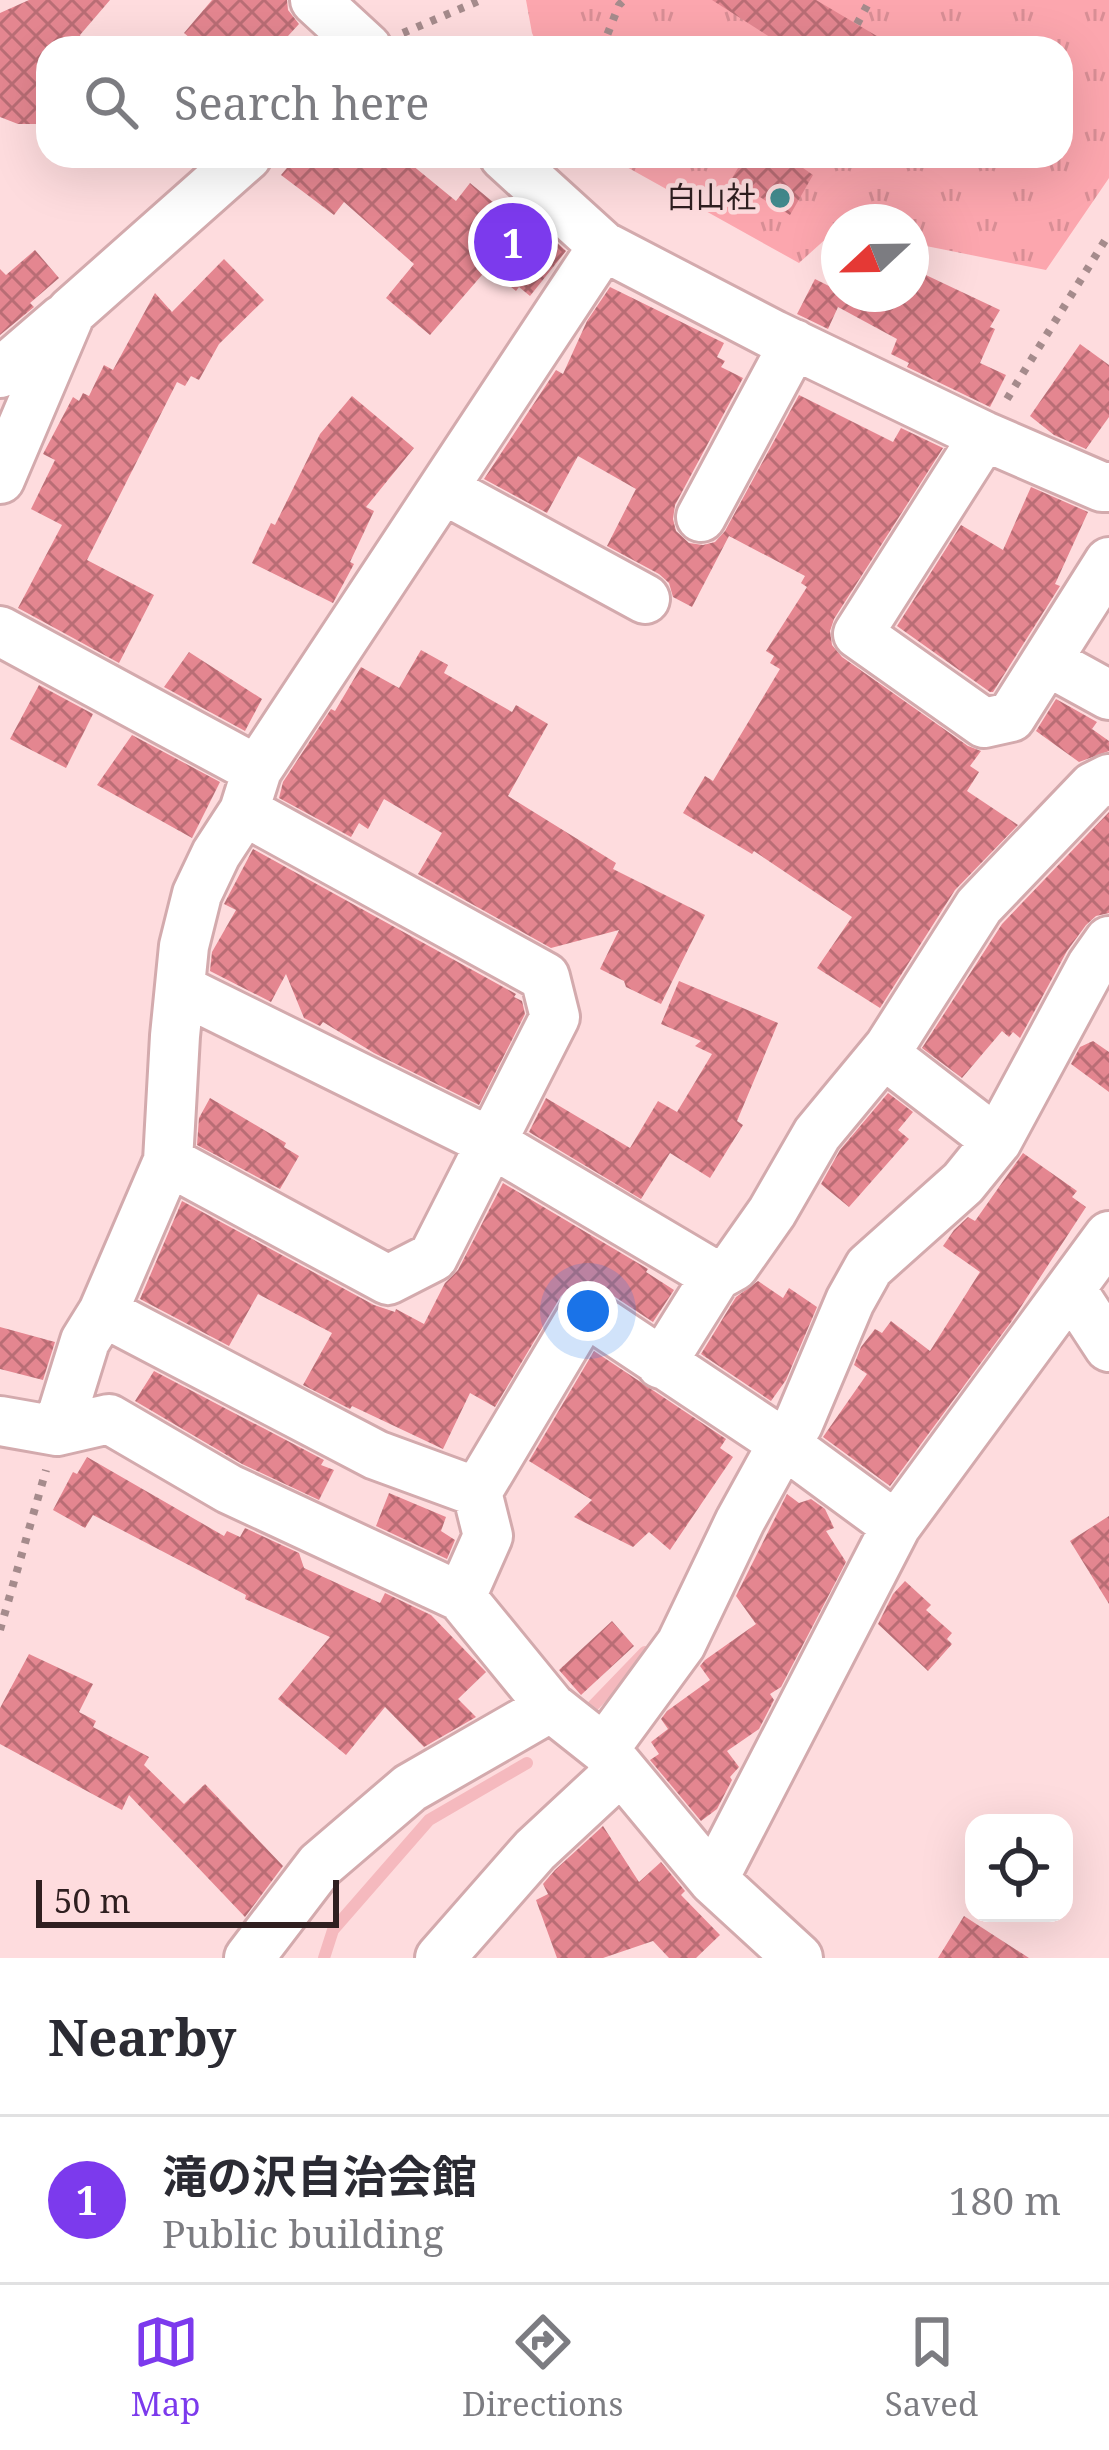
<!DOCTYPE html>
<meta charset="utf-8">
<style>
:root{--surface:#fff;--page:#f7f7f7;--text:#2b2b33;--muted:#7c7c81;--line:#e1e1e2;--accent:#7c3aed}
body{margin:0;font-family:"Noto Serif","Noto Sans JP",serif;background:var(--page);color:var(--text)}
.controls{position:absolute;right:36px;bottom:36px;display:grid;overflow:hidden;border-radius:24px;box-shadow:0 12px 48px #0002}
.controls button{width:108px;height:108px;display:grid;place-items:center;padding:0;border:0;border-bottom:3px solid var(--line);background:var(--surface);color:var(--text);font:60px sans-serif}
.compass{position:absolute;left:821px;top:204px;width:108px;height:108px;border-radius:50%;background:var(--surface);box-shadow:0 12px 48px #0002;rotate:248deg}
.scale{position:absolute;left:36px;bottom:30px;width:303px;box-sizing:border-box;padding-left:12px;border:6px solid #2f1f20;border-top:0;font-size:33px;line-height:42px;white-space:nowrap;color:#2f1f20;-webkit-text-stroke:9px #fedcde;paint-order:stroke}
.you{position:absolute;left:588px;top:1311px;width:42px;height:42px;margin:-30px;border:9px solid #fff;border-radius:50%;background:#1a73e8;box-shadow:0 0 0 18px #1a73e833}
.badge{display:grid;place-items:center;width:78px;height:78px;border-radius:50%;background:var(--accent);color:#fff;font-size:39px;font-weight:700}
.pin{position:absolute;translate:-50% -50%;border:6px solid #fff;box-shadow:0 3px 12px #0006}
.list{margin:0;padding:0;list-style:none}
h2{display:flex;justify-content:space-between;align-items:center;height:156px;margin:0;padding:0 48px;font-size:51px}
h2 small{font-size:39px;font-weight:400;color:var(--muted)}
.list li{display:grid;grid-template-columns:78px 1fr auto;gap:36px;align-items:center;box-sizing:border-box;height:168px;padding:0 48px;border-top:3px solid var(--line)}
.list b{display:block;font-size:45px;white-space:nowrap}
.list p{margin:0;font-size:39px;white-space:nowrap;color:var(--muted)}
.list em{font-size:39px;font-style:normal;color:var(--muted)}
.icon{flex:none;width:66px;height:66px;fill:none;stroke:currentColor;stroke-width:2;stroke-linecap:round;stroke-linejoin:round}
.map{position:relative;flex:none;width:1109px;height:1958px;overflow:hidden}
.search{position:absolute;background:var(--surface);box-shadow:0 12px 48px #0002;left:36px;right:36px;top:36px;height:132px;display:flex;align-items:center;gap:30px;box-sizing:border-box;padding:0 42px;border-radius:36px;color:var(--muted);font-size:45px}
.sheet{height:324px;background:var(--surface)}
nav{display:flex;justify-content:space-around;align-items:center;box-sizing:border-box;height:168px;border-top:3px solid var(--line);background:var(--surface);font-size:33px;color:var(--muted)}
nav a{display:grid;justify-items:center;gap:6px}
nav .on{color:var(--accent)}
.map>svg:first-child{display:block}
.park{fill:url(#park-tufts)}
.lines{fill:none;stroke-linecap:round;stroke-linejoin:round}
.stream{stroke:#f5b9be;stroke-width:12}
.building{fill:url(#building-cross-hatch)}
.minor-casing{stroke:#d3aaad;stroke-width:54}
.path{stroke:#a58b8c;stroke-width:8;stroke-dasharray:6 9;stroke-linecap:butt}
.minor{stroke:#fff;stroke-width:48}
.poi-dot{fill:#438b8e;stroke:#fedcde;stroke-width:4.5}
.labels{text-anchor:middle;stroke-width:9;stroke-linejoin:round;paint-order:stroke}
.poi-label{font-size:30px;fill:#2f1f20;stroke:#fedcde;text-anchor:end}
</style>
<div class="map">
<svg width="1109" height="1958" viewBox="0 0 1109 1958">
<defs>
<pattern id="park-tufts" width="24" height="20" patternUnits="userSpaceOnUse" patternTransform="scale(3)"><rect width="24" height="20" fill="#fca6ae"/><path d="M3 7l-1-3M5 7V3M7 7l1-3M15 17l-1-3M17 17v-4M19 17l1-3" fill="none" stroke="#d88e95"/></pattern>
<pattern id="building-cross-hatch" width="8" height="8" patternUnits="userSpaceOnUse" patternTransform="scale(3)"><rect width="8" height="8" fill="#e48690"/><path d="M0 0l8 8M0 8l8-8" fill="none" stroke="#b96d75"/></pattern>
</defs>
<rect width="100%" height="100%" fill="#fedcde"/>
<path class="park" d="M526 0H1109V178L1046 270 911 243V222H839V227L799 263 607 156H1061V48H539L532 33Z"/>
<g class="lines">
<path class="stream" d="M590 1709 645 1652
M324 1958 333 1930 429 1820 527 1763"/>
</g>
<path class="building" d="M29 0H110L80 35 85 48H48V124H18L0 117V13Z
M212 0H287L288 10 299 24 277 48H202L184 33Z
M712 0H816L897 48H787Z
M297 156H401L456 201 470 183 534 236 541 228 566 251 530 296 519 287 516 291 488 268 430 335 386 298 414 264 344 202 334 215 281 175Z
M745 156H810L803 168 813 175 790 215 731 180Z
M35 250 59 278 30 303 34 307 0 335V269L6 275Z
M224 259 264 300 219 344 199 380 191 376 185 386 177 382 87 560 154 595 119 663 18 608 62 525 31 509 55 460 43 454 73 397 79 401 83 393 89 396 104 365 113 370 155 293 172 312Z
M911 268 1000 310 990 327 995 329 980 363 1006 375 990 407 907 367 909 363 891 354 897 339 838 307 828 329 797 314 815 279 839 291V294H911Z
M610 287 724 343 717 357 725 361 721 367 743 378 675 505 673 519 676 531 689 543 703 545 715 542 725 531 799 395 893 442 901 428 943 448 834 619 830 631 832 645 842 657 968 746 981 751 970 766 979 772 967 791 1018 825 955 890 880 1008 817 968 852 917 754 851 752 854 683 813 705 776 713 781 780 669 770 663 774 656 766 651 807 587 801 583 805 576 729 536 692 607 673 597 669 583 659 574 607 546 636 489 578 456 547 513 484 479 556 370 563 374 587 321Z
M1080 344 1109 365V417L1086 449 1054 435 1030 416Z
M352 396 414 448 366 507 374 511 350 562 354 564 333 603 252 563 271 523 275 525 320 434Z
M1031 487 1088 512 1055 584 1060 586 993 692H990L897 626 961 525 1003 550Z
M421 650 448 665 444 673 512 712 516 705 548 724 508 796 616 863 613 869 705 915 661 1004 626 987 624 981 600 969 619 930 551 948 418 874 442 833 384 799 368 829 359 823 351 837 279 798 283 782 331 709 335 711 361 667 399 688Z
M189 652 262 699 245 731 164 687Z
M39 685 93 714 66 768 10 739Z
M1056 699 1097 722 1092 729 1109 741V751L1079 762 1036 731Z
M132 735 220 782 192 838 97 785Z
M1109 812V913L1096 916 1086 925 1067 951 1020 1038 1013 1032 1009 1037 1002 1031 962 1078 922 1048 1002 924Z
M253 849 516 994 514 997 522 1001 525 1014 479 1105 374 1053 323 1022 320 1026 304 1018 286 974 271 1002 210 971 212 952 236 910 224 904Z
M679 981 778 1023 737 1121 743 1125 710 1178 670 1153 641 1199 529 1132 546 1098 630 1148 658 1101 677 1112 712 1054 695 1046 701 1041 661 1024Z
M1093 1041 1109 1052V1092L1071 1064 1080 1047Z
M888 1093 913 1112 898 1130 909 1139 849 1207 821 1184 840 1150Z
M210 1098 286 1143 284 1147 299 1156 280 1189 197 1145 199 1118Z
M1023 1153 1077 1191 1072 1197 1086 1207 1011 1322 890 1486 823 1437 867 1374 854 1365 861 1347 875 1329 882 1333 891 1321 930 1351 980 1272 943 1246 954 1230 968 1217 975 1221Z
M503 1183 648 1269 646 1272 674 1290 653 1322 600 1287 585 1283 571 1287 561 1296 495 1407 470 1393 443 1449 352 1406 350 1409 303 1385 332 1333 258 1294 229 1346 140 1299 182 1201 374 1305 395 1312 396 1309 424 1324 445 1283 458 1270Z
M758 1281 783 1298 789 1288 817 1307 786 1380 771 1401 701 1354 736 1297Z
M0 1327 55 1342 43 1380 0 1369Z
M594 1351 726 1439 720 1448 733 1457 670 1550 649 1532 633 1547 574 1517 592 1500 529 1461Z
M154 1371 324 1460 321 1465 334 1470 319 1500 242 1464 135 1401Z
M87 1457 224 1536 227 1531 240 1537 245 1528 299 1553 304 1568 380 1603 385 1593 431 1615 486 1672 458 1699 476 1717 424 1747 385 1707 346 1755 278 1699 330 1637 245 1599 246 1595 93 1515 85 1528 53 1510 73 1472 77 1474Z
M389 1493 446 1517 441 1531 455 1540 447 1559 376 1526Z
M787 1494 799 1503 811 1499 825 1509 834 1528 826 1531 846 1562 781 1687 770 1694 774 1700 759 1729 727 1751 739 1767 730 1777 732 1780 717 1809 701 1821 650 1760 659 1754 651 1742 668 1729 661 1719 667 1711 710 1680 700 1666 705 1660 756 1624 736 1596Z
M1109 1516V1604L1070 1541Z
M905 1581 931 1605 926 1610 952 1633 947 1639 952 1644 928 1671 878 1624 893 1594Z
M612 1621 634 1646 581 1695 559 1670Z
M29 1654 93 1684 79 1712 96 1721 93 1727 149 1757 144 1765 184 1804 205 1784 283 1866 245 1917 129 1795 122 1810 0 1744V1708Z
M603 1826 639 1882 661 1862 685 1891 681 1895 720 1935 696 1958H669L653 1941 603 1958H557L536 1900 548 1894 543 1884 555 1870Z
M964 1916 1029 1958H938Z"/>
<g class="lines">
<g class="minor-casing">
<path id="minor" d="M315 0 367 48
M504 156 603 246 774 335 984 436 1102 487H1109
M0 373 63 319
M984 436 858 634 984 723 1011 717 1109 562
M0 479 71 312 247 156
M443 489 645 599
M701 517 794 344
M0 631 257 770
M1047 661 1109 695
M182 990 490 1142 716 1276
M884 1054 997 1141
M168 1161 388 1280 433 1257 555 1017 545 977 244 811
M1071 1289 1109 1347
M103 1312 376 1455 477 1492 585 1311 783 1443 896 1526
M661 1364 716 1276 734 1266 772 1212 817 1134 889 1047 979 906 1093 787 1109 779
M0 1421 57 1431 109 1419 229 1489 461 1597 551 1707 604 1749 713 1880 798 1958
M57 1431 85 1341 103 1312 168 1161 175 1036 184 946 197 894 216 854 244 811 257 770 603 246
M461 1597 488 1536 477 1492
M604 1749 681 1644 740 1521 783 1443 798 1424 850 1301 869 1267 963 1183 997 1141 1092 965 1109 941
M713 1880 896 1526 1109 1236
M249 1958 320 1865 410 1788 551 1707
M440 1958 535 1850 620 1771"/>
</g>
<path class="path" d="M857 24 870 0
M403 33 481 0
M602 48 619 5 624 0
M1007 399 1109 234
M0 1630 46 1470"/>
<use href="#minor" class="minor"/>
</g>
<circle class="poi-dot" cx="780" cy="198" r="12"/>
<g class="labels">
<g class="poi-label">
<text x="756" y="208">白山社</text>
</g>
</g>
</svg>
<div class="controls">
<button><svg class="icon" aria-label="locate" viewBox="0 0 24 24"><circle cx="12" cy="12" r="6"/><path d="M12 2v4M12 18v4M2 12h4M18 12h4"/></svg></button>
</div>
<svg class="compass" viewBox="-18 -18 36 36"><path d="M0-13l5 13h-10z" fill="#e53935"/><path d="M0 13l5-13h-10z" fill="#7c7c81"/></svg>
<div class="scale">50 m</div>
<div class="you"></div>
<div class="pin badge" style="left:513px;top:242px">1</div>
<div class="search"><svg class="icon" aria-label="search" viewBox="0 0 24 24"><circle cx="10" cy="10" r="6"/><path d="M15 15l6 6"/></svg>Search here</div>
</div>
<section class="sheet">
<h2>Nearby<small></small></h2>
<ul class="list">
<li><span class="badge">1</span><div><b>滝の沢自治会館</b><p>Public building</p></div><em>180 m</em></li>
</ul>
</section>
<nav>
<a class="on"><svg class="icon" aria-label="map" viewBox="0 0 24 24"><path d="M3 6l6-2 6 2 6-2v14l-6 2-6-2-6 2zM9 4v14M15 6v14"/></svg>Map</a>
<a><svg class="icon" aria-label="directions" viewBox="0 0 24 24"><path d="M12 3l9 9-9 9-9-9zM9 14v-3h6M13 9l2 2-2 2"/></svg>Directions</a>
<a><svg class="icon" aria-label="saved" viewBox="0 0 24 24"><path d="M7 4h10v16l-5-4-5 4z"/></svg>Saved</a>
</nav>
